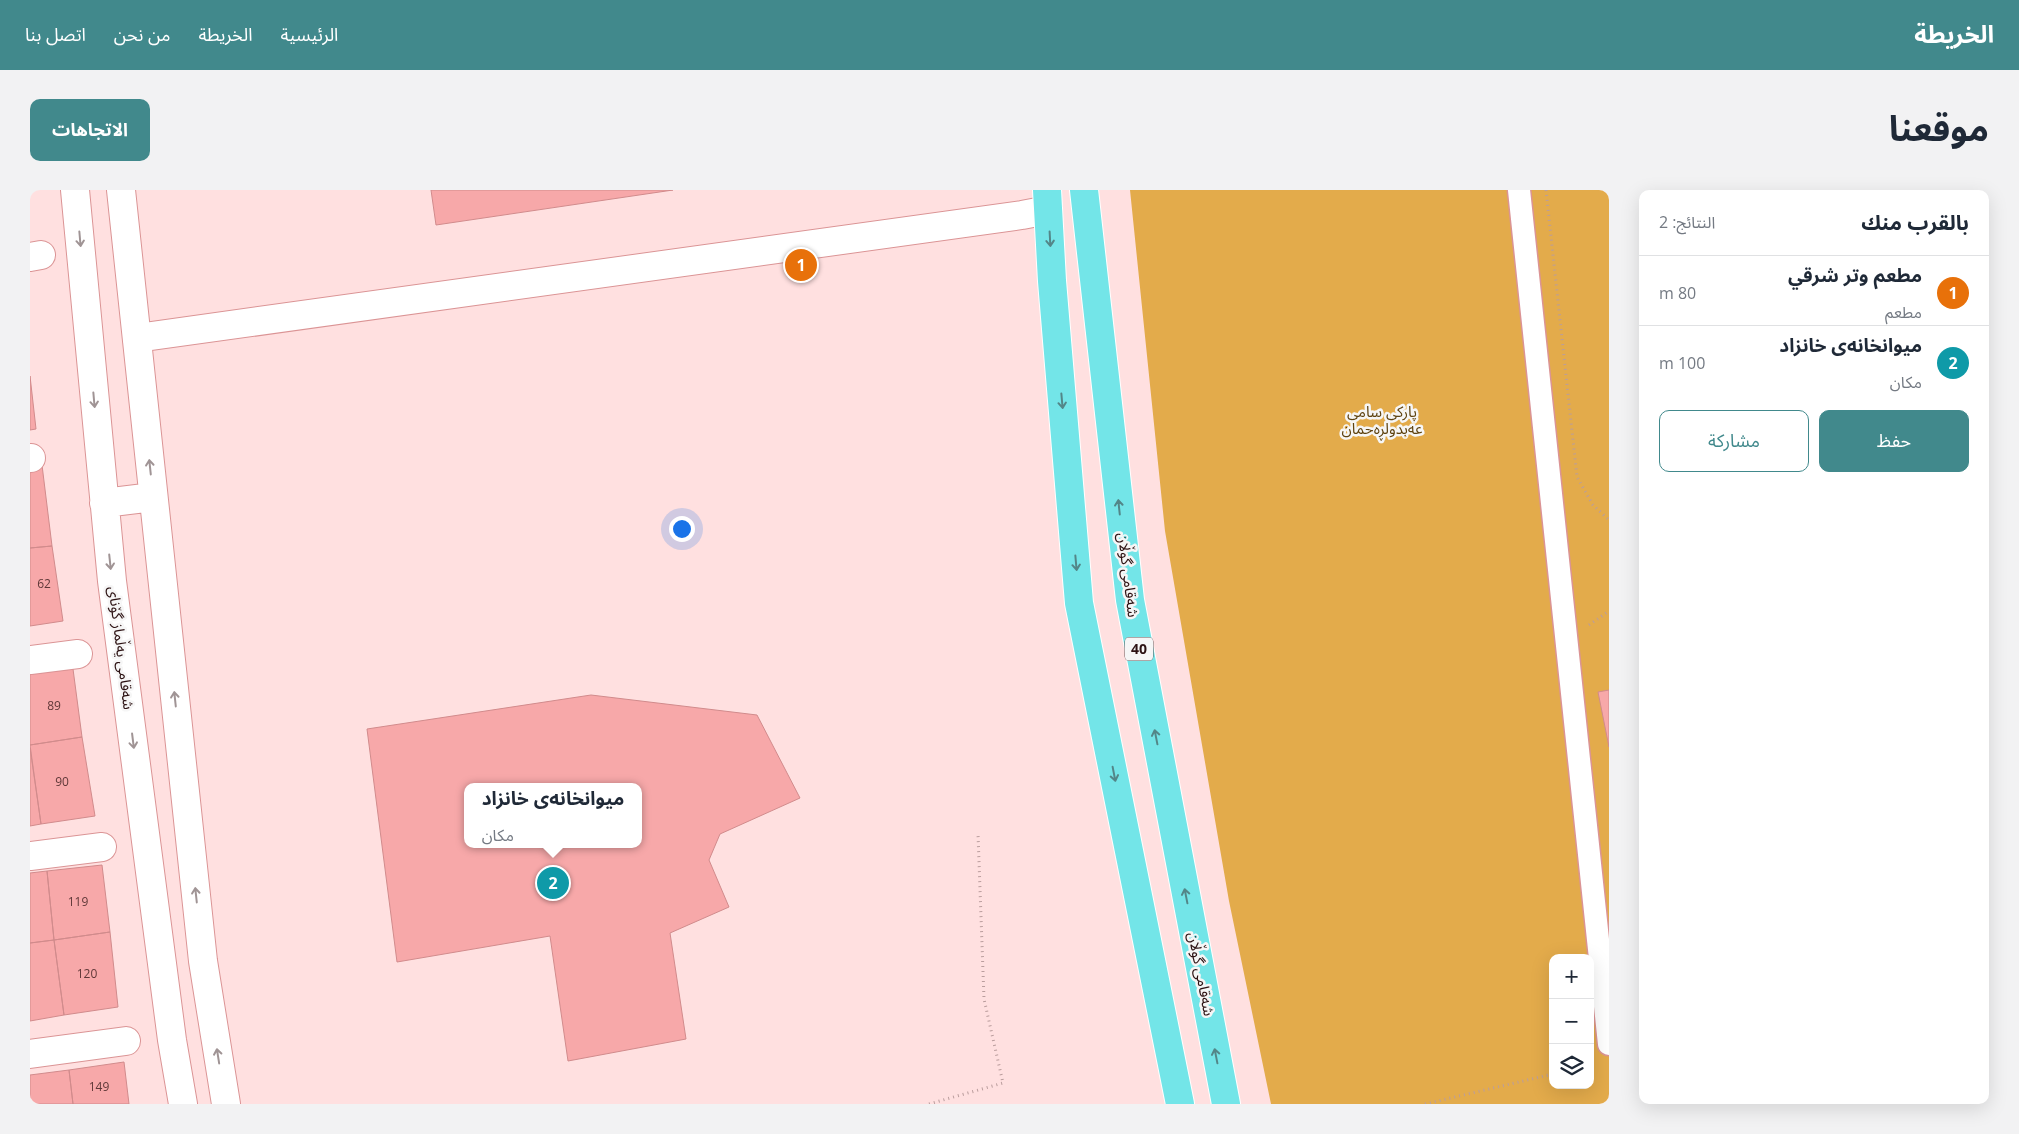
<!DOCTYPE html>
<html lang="ar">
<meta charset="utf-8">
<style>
:root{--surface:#fff;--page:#f2f2f3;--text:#1f2937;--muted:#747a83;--line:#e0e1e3;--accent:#41898c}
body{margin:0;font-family:"Open Sans","Noto Sans Arabic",sans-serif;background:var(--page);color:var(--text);direction:rtl}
.controls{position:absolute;right:15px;bottom:15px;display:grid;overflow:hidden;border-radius:10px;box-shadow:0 5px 20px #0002}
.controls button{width:45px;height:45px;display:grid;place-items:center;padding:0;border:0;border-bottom:1px solid var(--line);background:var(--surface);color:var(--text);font:25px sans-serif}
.you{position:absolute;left:651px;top:338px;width:18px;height:18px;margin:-12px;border:4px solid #fff;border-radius:50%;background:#1a73e8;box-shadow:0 0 0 8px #1a73e833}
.badge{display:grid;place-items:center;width:32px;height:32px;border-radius:50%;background:var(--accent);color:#fff;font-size:16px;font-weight:700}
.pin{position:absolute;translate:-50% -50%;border:2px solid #fff;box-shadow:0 1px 5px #0006}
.popup{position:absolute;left:434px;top:593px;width:178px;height:65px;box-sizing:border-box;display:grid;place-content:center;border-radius:10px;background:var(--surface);filter:drop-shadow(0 1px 4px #0005);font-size:16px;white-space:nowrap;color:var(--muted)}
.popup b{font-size:19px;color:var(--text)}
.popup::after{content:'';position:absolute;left:50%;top:100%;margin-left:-10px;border:10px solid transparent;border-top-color:var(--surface)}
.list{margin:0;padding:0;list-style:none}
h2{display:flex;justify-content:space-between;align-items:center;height:65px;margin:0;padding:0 20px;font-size:21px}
h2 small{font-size:16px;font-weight:400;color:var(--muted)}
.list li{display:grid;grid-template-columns:32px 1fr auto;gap:15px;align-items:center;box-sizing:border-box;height:70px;padding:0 20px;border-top:1px solid var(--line)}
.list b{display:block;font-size:19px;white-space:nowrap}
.list p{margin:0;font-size:16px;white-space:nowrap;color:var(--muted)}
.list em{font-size:16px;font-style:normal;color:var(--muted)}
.actions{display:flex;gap:10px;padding:15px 20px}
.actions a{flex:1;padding:11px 0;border:1px solid var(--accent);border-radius:10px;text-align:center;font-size:18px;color:var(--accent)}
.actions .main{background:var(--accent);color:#fff}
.icon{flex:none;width:28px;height:28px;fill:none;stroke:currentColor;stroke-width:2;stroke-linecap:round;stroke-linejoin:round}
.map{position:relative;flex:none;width:1579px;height:914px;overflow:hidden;direction:ltr;border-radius:10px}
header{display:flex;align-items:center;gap:30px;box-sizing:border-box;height:70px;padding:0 25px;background:var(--accent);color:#fff}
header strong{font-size:24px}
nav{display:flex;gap:28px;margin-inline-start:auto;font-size:18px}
.intro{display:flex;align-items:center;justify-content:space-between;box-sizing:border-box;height:120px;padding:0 30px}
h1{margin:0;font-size:35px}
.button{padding:12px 22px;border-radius:10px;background:var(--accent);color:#fff;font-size:18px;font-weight:700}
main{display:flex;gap:30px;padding:0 30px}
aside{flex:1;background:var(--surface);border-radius:10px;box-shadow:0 5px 20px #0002}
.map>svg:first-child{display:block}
.green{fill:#e3ab4b;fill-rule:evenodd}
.building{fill:#f7a8a9;stroke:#d18b8c;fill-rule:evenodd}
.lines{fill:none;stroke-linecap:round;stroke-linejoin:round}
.pedestrian-casing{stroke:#db9495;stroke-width:25}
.minor-casing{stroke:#db9495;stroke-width:30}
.tertiary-casing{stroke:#db9495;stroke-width:30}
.primary-casing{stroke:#fff;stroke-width:30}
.path{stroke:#ba9d9d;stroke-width:3;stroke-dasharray:1 4;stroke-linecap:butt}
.pedestrian{stroke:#fff;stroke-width:22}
.minor{stroke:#fff;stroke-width:28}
.tertiary{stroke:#fff;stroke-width:28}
.primary{stroke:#73e5e8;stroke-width:28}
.oneway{stroke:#a09495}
.oneway2{stroke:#538688}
.labels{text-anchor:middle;stroke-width:5;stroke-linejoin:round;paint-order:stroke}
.number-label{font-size:12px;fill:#5f3838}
.shield{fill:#f6f6f6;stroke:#695657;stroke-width:1}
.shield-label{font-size:14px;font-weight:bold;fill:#2c1213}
.park-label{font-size:15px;fill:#5e420f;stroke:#f6f6f6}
.street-label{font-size:15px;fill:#2c1213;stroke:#f6f6f6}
</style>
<header>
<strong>الخريطة</strong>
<nav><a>الرئيسية</a><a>الخريطة</a><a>من نحن</a><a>اتصل بنا</a></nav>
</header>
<div class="intro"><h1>موقعنا</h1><a class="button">الاتجاهات</a></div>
<main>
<aside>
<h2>بالقرب منك<small>النتائج: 2</small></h2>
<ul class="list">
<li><span class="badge" style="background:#e8710a">1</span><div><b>مطعم وتر شرقي</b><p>مطعم</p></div><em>80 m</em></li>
<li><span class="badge" style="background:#0f9aa8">2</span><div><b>میوانخانەی خانزاد</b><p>مكان</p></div><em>100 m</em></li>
</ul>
<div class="actions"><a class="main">حفظ</a><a>مشاركة</a></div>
</aside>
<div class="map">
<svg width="1579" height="914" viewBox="0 0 1579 914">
<rect width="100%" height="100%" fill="#ffe0e0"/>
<path class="green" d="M1100 0H1579V914H1241L1199 711 1135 341ZM1523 768H1560V895H1523Z"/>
<path class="building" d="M401 0H643L406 35Z
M0 186 6 239 0 240Z
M12 275 22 356 0 358V277Z
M22 356 33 431 0 436V358Z
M43 479 52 547 0 555V484Z
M1579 500V557L1568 502Z
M561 505 727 525 770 608 690 644 679 670 699 717 640 743 656 849 538 871 520 746 367 772 337 539ZM438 597H608V654H438Z
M52 547 65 626 11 634 0 555Z
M0 558 11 634 0 636Z
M72 675 80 742 24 750 17 681Z
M17 681 24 750 0 753V683Z
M80 742 88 817 34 825 24 750Z
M24 750 34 825 0 831V753Z
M94 872 99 914H43L39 880Z
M39 880 43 914H0V885Z"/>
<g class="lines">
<g class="pedestrian-casing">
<path id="pedestrian" d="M1489 0 1579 854"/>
</g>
<g class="minor-casing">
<path id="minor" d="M0 67 11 65
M107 148 992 25 1018 20
M0 268H1
M0 470 48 464
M0 666 72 657
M0 864 96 851"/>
</g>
<g class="tertiary-casing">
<path id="tertiary" d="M45 0 82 391 142 850 153 914
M91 0 173 771 196 914
M74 313 123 307"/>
</g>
<g class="primary-casing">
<path id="primary" d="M1017 0 1022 91 1049 413 1150 914
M1054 0 1100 410 1196 914"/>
</g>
<path class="path" d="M1516 0 1547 287 1563 315 1579 330
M1559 435 1579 421
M899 914 973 893 954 809 948 644
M1395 914 1523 884"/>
<use href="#pedestrian" class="pedestrian"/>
<use href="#minor" class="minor"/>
<use href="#tertiary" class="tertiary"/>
<use href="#primary" class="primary"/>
</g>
<defs><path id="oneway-shaft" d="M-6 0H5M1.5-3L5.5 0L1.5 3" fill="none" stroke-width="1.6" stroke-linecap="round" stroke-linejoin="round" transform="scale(1.25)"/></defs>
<g class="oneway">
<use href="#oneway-shaft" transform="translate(50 49) rotate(85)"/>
<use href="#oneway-shaft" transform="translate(64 210) rotate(85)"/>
<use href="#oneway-shaft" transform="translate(120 277) rotate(-96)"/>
<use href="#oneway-shaft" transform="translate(80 372) rotate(84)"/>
<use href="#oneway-shaft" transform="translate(145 509) rotate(-96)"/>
<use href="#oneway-shaft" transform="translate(103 551) rotate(83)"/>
<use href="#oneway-shaft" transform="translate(166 705) rotate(-96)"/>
<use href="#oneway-shaft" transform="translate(188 866) rotate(-99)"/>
</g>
<g class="oneway2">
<use href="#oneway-shaft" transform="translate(1020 49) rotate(87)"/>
<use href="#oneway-shaft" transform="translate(1032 211) rotate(85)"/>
<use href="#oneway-shaft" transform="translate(1089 317) rotate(-96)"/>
<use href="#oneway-shaft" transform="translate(1046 373) rotate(85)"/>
<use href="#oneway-shaft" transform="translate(1126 547) rotate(-101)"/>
<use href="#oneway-shaft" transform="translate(1084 584) rotate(79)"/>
<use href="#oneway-shaft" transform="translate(1156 706) rotate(-101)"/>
<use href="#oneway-shaft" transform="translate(1186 866) rotate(-101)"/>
</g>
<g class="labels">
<g class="number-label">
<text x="14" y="398">62</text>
<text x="24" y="520">89</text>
<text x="32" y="596">90</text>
<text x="48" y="716">119</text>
<text x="57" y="788">120</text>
<text x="69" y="901">149</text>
</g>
<rect class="shield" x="1095" y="447.5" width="28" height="23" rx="4"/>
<g class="shield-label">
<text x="1109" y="464">40</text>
</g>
<g class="park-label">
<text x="1352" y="227">پارکی سامی<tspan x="1352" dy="17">عەبدولڕەحمان</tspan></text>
</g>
<g class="street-label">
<text transform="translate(1098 385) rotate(83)" y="5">شەقامی گوڵان</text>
<text transform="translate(91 458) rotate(83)" y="5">شەقامی یەڵماز گۆنای</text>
<text transform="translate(1171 784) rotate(79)" y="5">شەقامی گوڵان</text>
</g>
</g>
</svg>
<div class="controls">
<button>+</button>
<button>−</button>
<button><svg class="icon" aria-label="layers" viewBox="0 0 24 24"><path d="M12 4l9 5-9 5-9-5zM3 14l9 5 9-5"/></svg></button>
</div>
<div class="you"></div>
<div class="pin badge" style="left:771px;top:75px;background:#e8710a">1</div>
<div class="pin badge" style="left:523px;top:693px;background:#0f9aa8">2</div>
<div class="popup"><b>میوانخانەی خانزاد</b>مكان</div>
</div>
</main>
